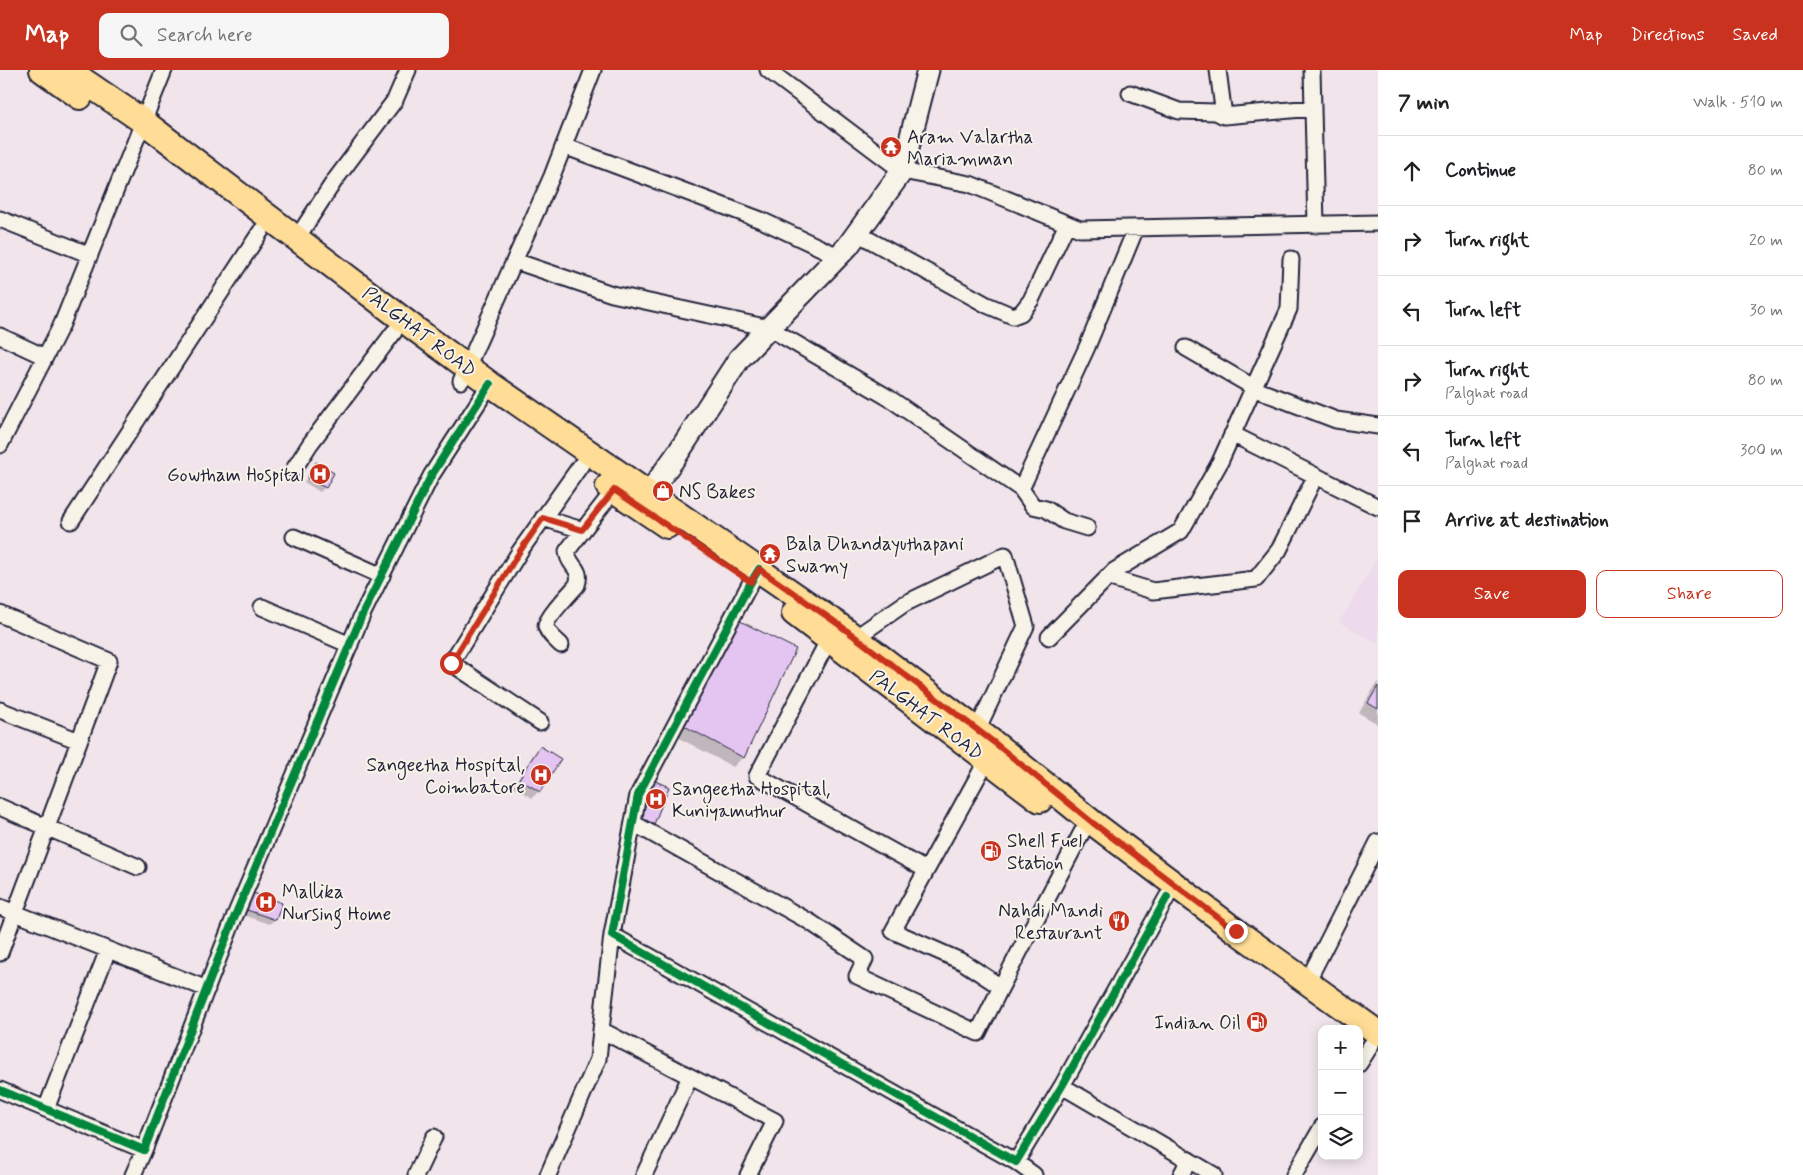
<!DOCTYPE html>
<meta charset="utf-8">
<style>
:root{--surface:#fff;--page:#f6f6f6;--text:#202124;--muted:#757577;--line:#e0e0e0;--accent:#c8321e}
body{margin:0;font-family:Mynerve,sans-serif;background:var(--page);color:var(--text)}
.controls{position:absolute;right:15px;bottom:15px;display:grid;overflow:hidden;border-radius:10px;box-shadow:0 2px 12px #0003}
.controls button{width:45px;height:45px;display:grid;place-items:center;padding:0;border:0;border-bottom:1px solid var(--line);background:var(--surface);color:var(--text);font:25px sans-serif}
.stop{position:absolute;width:15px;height:15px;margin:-11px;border:4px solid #c8321e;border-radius:50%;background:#fff}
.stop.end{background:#c8321e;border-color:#fff;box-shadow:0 1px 5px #0008}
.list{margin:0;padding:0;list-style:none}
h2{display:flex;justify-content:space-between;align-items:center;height:65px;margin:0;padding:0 20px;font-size:21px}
h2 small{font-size:16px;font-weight:400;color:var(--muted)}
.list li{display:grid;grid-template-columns:32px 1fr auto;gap:15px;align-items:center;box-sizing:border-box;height:70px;padding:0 20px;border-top:1px solid var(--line)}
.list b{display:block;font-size:19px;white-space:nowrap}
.list p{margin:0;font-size:16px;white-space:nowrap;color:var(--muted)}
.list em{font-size:16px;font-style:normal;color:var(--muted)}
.actions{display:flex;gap:10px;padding:15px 20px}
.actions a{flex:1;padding:11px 0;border:1px solid var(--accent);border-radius:10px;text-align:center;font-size:18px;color:var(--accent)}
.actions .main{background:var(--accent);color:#fff}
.icon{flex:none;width:28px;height:28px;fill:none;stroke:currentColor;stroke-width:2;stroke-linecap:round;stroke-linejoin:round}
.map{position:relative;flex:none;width:1378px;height:1105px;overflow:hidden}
header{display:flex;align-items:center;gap:30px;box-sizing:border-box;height:70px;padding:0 25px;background:var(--accent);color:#fff}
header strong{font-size:24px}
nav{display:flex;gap:28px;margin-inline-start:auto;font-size:18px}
.search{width:350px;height:45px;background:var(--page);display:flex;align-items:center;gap:12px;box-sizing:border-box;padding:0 18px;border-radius:10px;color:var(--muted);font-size:19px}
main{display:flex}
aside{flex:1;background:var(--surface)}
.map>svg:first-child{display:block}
.built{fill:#eddbed}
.shadow{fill:#0003}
.building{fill:#e4c5f2;stroke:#22223b}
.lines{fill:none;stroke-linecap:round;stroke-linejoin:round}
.street-casing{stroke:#22223b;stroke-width:19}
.secondary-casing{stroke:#22223b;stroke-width:25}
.primary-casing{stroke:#22223b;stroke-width:28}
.street{stroke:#f7f3e8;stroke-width:15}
.secondary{stroke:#f7f3e8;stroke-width:21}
.primary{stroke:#ffdd96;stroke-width:24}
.cycleway-casing{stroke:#f7f3e8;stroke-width:11}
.cycleway{stroke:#00873e;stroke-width:8}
.route{stroke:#c8321e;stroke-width:6}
.labels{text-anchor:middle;stroke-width:4;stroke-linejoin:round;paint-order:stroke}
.poi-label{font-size:19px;fill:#22223b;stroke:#f7f3e8;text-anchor:start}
.street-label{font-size:19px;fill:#22223b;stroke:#f7f3e8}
</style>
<header>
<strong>Map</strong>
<div class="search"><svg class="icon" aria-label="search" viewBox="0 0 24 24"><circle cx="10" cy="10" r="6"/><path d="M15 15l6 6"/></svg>Search here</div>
<nav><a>Map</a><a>Directions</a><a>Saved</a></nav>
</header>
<main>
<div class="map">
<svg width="1378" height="1105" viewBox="0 0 1378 1105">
<rect width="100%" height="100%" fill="#f1e5eb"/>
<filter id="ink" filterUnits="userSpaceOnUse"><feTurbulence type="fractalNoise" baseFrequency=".02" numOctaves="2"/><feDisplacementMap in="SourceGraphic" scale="10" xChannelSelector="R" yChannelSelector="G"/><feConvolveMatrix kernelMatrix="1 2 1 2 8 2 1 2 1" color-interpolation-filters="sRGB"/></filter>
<g filter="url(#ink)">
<path class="built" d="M1378 487V574L1339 552Z"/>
<path class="shadow" d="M316 394 325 417 320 422 304 412Z
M795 579 743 687 733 697 668 662Z
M1378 611V654L1359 643Z
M540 678 539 721 532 728 513 716 533 685Z
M253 824 280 834 274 850 270 854 243 845 249 829Z"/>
<path class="building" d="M316 392 334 403 326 418 307 408Z
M732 547 796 579 744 688 677 652Z
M1378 616V639L1368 633Z
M540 676 561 689 540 722 519 709Z
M653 710 669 717 654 754 637 747Z
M253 823 282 833 276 850 247 840Z"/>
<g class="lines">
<g class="street-casing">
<path id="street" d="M768 0 902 101 970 114 1080 159 1378 153
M1218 0 1224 46 1313 38
M1312 0 1316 155
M1130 23 1179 41 1216 42 1224 46
M564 76 761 150 838 186
M0 149 90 185
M857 163 987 235 1013 246 1021 243 1031 230 1067 154
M297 168 335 110 395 30 408 0
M515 191 612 224 769 258 889 328 1021 419 1087 277 1136 158
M0 266 45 287
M1186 278 1260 321 1336 350 1378 356
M461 311 552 106 593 0
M1232 364 1378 437
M0 375 62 254 164 0
M294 399 310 374 394 262
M1021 419 1033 436 1046 439 1064 451 1087 458
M543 448 582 460
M71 451 261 161
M294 467 382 506
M759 499 751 512 638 725 612 865 1016 1092 1062 1016 1167 827
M1107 507 1153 521 1256 509 1279 480 1315 407
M262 537 350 575
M0 544 109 591 0 883
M1049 567 1114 501 1181 461 1219 394 1289 239 1291 189
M855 568 904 534 1005 485 1026 556 977 660
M829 569 757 706 919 796
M561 575C557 571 547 563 546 556 546 548 571 522 577 515 583 497 568 497 567 481L614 420
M0 640 79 671
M540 652 451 593 520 481 581 395
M987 690 893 861 963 892 1001 917 1082 762
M0 737 138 797
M633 753 810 852 865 889 857 906 978 963 1001 917
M0 837 207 919
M612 865 601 960 775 1051 748 1105
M1307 912 1378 772
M1359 994 1371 975
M1062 1016 1214 1105
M0 1020 144 1080 234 848 363 543 431 406 490 314
M46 1039 108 880
M1016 1092 1034 1105
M133 1105 144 1080
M416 1105 434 1067
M548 1105 598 989 601 960
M644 1105 690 1007
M1181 1105 1189 1090
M1294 1105 1322 1057"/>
</g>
<g class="secondary-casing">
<path id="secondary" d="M639 437 678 383 739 289 848 176 902 101 928 0"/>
</g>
<g class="primary-casing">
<path id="primary" d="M42 0 80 27
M68 0 144 52 418 261 490 314 837 554 995 674 1093 753 1236 861 1378 963
M608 416 667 456
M794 543 1040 730"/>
</g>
<use href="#street" class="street"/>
<use href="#secondary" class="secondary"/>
<use href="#primary" class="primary"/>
<g class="cycleway-casing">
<path id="cycleway" d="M759 499 751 512 638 725 612 865 1016 1092 1062 1016 1167 827
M0 1020 144 1080 234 848 363 543 431 406 490 314"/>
</g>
<use href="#cycleway" class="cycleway"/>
</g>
</g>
<g class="lines" filter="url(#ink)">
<path class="route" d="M451 593 520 481 543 448 582 460 614 420 751 512 759 499 838 554 996 674 1093 753 1236 861"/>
</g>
<defs>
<g id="temple-disc" transform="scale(1.125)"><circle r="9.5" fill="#c8321e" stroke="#f7f3e8"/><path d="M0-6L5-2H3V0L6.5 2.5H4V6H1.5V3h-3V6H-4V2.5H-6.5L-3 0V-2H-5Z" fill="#fff"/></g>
<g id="hospital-disc" transform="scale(1.125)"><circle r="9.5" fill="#c8321e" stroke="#f7f3e8"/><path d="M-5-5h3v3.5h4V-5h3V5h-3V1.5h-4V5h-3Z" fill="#fff"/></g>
<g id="shop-disc" transform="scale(1.125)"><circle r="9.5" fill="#c8321e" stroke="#f7f3e8"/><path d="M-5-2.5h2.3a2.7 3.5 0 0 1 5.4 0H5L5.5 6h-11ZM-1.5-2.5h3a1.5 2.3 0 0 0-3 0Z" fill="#fff"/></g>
<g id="fuel-disc" transform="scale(1.125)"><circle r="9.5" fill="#c8321e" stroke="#f7f3e8"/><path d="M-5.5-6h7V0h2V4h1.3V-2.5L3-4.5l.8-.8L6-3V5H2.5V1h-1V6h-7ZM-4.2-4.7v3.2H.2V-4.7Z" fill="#fff"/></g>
<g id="restaurant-disc" transform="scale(1.125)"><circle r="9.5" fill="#c8321e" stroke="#f7f3e8"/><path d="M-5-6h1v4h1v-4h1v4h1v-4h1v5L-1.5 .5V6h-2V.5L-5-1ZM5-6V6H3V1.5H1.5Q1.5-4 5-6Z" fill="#fff"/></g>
</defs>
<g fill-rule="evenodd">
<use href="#temple-disc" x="891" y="77"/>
<use href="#hospital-disc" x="320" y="404"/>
<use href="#shop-disc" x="663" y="421"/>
<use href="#temple-disc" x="770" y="484"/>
<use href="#hospital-disc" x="541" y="705"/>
<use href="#hospital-disc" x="656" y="729"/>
<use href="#fuel-disc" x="991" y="781"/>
<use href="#hospital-disc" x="266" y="832"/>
<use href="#restaurant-disc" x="1119" y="851"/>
<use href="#fuel-disc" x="1257" y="952"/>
</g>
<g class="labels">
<g class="poi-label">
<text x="907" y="73">Aram Valartha<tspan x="907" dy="22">Mariamman</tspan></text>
<text x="304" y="411" text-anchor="end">Gowtham Hospital</text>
<text x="679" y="428">NS Bakes</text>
<text x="786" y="480">Bala Dhandayuthapani<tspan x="786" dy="22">Swamy</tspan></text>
<text x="525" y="701" text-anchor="end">Sangeetha Hospital,<tspan x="525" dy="22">Coimbatore</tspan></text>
<text x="672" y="725">Sangeetha Hospital,<tspan x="672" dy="22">Kuniyamuthur</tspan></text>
<text x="1007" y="777">Shell Fuel<tspan x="1007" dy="22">Station</tspan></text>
<text x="282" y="828">Mallika<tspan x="282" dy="22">Nursing Home</tspan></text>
<text x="1103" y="847" text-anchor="end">Nahdi Mandi<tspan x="1103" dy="22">Restaurant</tspan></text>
<text x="1241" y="959" text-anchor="end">Indian Oil</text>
</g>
<g class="street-label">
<text transform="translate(420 261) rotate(37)" y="7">PALGHAT ROAD</text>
<text transform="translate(927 644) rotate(37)" y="7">PALGHAT ROAD</text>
</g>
</g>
</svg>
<div class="controls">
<button>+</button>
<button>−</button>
<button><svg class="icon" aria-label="layers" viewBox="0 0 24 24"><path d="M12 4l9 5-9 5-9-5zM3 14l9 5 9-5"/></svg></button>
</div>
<div class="stop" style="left:451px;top:593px"></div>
<div class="stop end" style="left:1236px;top:861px"></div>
</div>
<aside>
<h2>7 min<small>Walk · 510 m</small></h2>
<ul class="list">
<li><svg class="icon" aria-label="ahead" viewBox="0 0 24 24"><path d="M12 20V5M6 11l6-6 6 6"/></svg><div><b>Continue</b></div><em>80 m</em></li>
<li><svg class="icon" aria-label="right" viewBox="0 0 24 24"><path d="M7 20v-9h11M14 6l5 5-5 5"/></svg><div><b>Turn right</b></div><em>20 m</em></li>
<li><svg class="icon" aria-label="left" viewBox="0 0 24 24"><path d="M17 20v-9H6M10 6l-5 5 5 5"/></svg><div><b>Turn left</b></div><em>30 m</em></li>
<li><svg class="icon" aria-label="right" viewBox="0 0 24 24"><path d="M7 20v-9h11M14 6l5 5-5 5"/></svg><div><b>Turn right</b><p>Palghat road</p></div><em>80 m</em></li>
<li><svg class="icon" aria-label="left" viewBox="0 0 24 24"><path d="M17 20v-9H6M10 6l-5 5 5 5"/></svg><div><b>Turn left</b><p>Palghat road</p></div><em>300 m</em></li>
<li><svg class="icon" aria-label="arrive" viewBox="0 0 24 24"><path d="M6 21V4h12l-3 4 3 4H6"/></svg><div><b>Arrive at destination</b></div></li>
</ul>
<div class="actions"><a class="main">Save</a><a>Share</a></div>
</aside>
</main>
